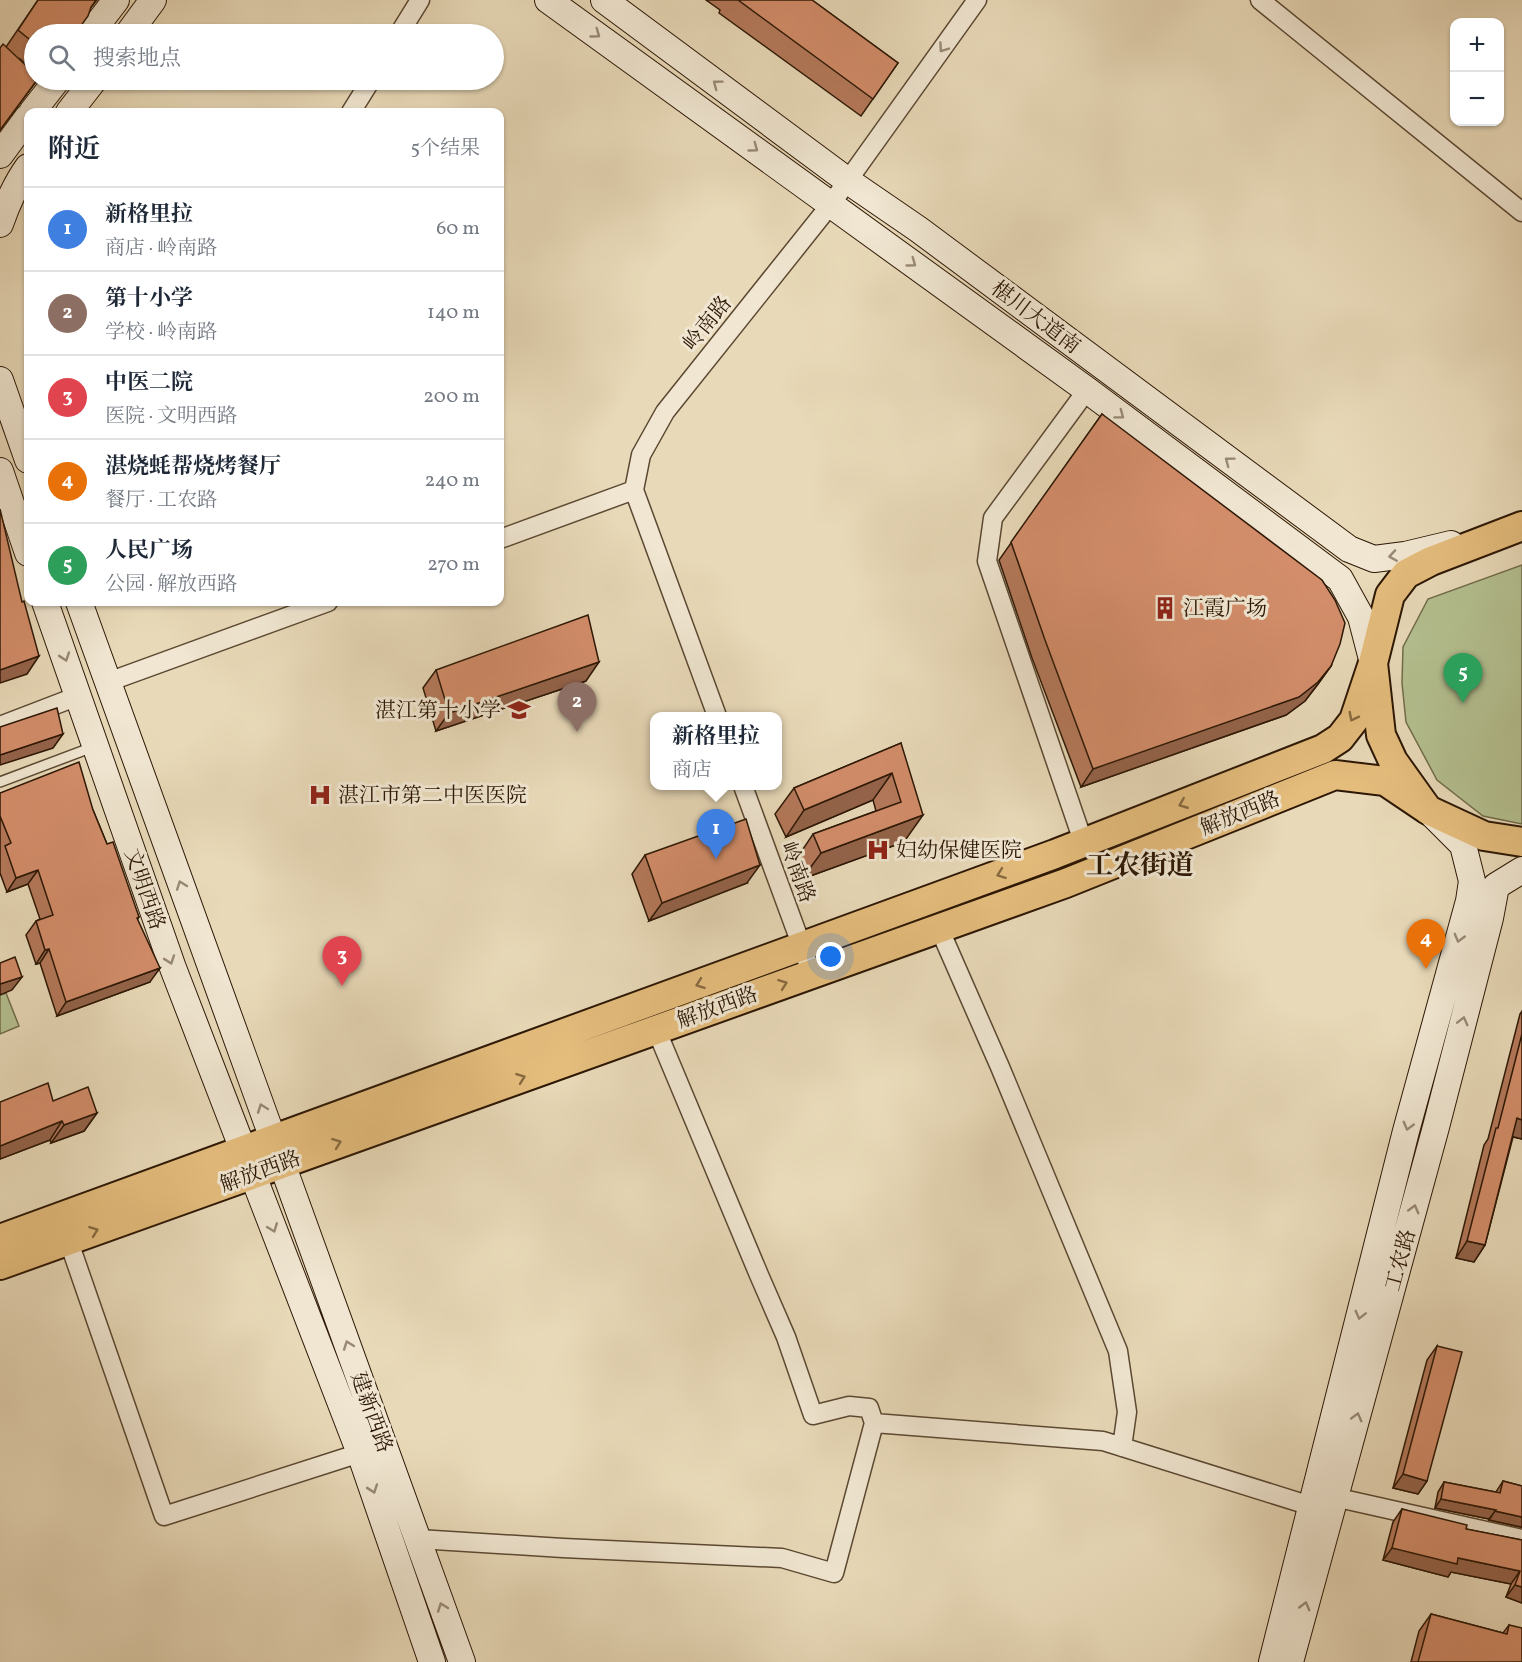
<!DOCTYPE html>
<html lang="zh">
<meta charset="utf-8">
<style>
:root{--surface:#fff;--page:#f2f2f3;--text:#1f2937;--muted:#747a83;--line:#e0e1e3;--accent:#8f2418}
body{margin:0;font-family:Vollkorn,"Noto Serif SC",serif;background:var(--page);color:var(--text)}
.controls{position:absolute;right:18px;top:18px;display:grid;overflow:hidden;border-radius:12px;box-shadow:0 2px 4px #0004}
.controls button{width:54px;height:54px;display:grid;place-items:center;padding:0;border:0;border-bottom:2px solid var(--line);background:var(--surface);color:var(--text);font:30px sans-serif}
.you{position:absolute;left:831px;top:957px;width:21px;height:21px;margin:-15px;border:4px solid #fff;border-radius:50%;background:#1a73e8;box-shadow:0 0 0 9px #1a73e833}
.badge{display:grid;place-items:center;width:39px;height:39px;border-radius:50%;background:var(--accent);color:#fff;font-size:20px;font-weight:700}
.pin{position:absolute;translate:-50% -50px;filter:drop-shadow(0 2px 3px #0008)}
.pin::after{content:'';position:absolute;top:32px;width:21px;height:18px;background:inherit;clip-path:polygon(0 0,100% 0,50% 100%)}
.popup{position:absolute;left:650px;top:712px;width:132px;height:78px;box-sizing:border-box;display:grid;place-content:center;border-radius:12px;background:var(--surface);filter:drop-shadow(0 2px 4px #0005);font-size:20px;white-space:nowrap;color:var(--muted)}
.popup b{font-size:22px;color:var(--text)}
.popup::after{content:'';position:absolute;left:50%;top:100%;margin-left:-12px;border:12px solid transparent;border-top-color:var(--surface)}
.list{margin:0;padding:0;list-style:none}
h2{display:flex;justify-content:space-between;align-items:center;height:78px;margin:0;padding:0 24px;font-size:26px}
h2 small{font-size:20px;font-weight:400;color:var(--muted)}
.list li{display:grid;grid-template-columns:39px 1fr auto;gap:18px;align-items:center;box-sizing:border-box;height:84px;padding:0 24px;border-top:2px solid var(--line)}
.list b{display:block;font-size:22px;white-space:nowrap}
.list p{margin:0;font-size:20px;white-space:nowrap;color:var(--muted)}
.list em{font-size:20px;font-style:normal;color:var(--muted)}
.icon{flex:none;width:33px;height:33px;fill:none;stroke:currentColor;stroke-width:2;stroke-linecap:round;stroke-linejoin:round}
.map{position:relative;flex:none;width:1522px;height:1662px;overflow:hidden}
.search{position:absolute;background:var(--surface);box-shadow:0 2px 4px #0004;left:24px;top:24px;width:480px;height:66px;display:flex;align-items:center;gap:15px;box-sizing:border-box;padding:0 21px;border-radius:33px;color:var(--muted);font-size:22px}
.panel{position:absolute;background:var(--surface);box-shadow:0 2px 4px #0004;left:24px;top:108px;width:480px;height:498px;border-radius:12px}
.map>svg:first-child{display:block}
.green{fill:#b4c090;stroke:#706c4a;stroke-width:1.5}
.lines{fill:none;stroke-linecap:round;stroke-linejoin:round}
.lane-casing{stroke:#5b4832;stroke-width:12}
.street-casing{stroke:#5b4832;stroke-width:21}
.secondary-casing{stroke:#2c1705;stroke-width:28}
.primary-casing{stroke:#2c1705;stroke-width:32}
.lane{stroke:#f0e6d1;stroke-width:9}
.street{stroke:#f0e6d1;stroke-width:18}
.secondary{stroke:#f0e6d1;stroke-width:26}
.primary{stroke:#e4bc7c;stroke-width:28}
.wall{fill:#b5795b;stroke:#2c1705;stroke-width:1.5}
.shaded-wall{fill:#94634a;stroke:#2c1705;stroke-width:1.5}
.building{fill:#d38d6a;stroke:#2c1705;stroke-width:1.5}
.oneway{stroke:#988975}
.oneway2{stroke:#886a40}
.labels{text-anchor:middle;stroke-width:6;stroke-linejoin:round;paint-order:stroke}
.street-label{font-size:21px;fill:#2c1705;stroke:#f0e6d1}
.poi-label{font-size:21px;fill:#2c1705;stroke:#f0e6d1;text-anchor:start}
.district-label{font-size:27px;font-weight:bold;fill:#2c1705;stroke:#f0e6d1}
</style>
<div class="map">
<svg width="1522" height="1662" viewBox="0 0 1522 1662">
<rect width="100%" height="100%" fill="#e8d9b8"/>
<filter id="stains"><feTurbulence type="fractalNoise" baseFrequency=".00333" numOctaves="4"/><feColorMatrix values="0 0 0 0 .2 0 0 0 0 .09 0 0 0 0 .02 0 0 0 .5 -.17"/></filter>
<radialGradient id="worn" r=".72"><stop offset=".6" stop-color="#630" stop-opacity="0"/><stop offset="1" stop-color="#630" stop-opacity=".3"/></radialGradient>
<path class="green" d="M1522 565V824L1483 816 1437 780 1406 722 1402 683 1403 647 1428 599Z
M6 993 19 1026 0 1034V995Z"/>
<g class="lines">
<g class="lane-casing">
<path id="lane" d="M0 782 93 747"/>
</g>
<g class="street-casing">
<path id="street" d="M1260 0 1522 212
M399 34 420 0
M351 112 371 80
M500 539 634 490
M108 682 328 602
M717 716 634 490 641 455 665 412 831 204 977 0
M0 726 78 696
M743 786 812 974
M1084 844 987 561 993 518 1087 390
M939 928 1000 1067 1118 1351 1127 1412 1122 1447
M656 1029 759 1275 786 1337 813 1415 849 1406 869 1408 874 1423
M71 1248 164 1516 360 1453
M1325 1495 1522 1539
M418 1539 563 1548 782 1558 834 1573 874 1423 1103 1441 1311 1506"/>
</g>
<g class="secondary-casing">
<path id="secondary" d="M548 0 1087 390 1340 579 1361 617 1373 663
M604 0 848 181 918 229 1349 549 1374 559 1405 555 1451 544
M90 34 116 0
M128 34 153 0
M32 112 57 80
M69 112 94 80
M0 155 28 117
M0 224C7 204 15 185 28 167
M0 380 28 460
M0 471 28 553
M45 602 173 968 360 1453 432 1662
M79 602 462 1662
M1272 1662 1406 1131 1469 901 1472 881 1463 845 1433 815
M1290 1662 1436 1127 1490 918 1496 886 1522 870"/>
</g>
<g class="primary-casing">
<path id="primary" d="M1522 526 1431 561 1406 574 1390 595 1373 663 1381 735 1393 761 1428 810 1484 836 1522 842
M0 1239 1055 854 1323 749 1340 738 1354 720 1373 663
M0 1265 1066 883 1335 775 1385 781 1428 810"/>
</g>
<use href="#lane" class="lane"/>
<use href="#street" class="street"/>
<use href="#secondary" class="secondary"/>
<use href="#primary" class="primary"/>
</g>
<path class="wall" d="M38 0H97L90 9 34 34V71L19 58 37 80 0 130 6 47Z
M706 0H812L898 63 861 116 719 13 720 10Z
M1102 414 1331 666 1318 684 1305 701 1286 715 1081 787 1032 658 999 560Z
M436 670 586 681 436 731 423 688Z
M901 743 904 842 802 879 795 861 813 834 876 811 873 800 786 837 775 814 794 788Z
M0 793 93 810 107 844 139 917 137 920 150 982 57 1016 40 963 36 964 26 935 36 921 40 919 28 884 7 892 0 873Z
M645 855 747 883 649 921 632 874Z
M1522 1011V1139L1513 1137 1485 1245 1474 1262 1456 1258 1484 1145 1488 1139 1520 1014Z
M53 1101 97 1113 84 1131 51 1143 50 1140 0 1159V1102Z
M1437 1346 1427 1481 1418 1494 1393 1488 1427 1360Z
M1503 1481 1522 1486 1521 1527 1489 1520V1519L1435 1508 1438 1492 1444 1482 1496 1492Z
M1402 1509 1466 1529 1522 1540V1603L1506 1597 1511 1584 1451 1572 1448 1577 1383 1560 1393 1522Z
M1431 1614 1503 1633 1509 1625 1522 1662H1411L1419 1631Z"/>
<path class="shaded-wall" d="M37 80 26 95 0 130V129Z
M39 656 27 674 0 683V670Z
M599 662 586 681 436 731 449 713Z
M1331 666 1318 684 1305 701 1286 715 1081 787 1093 769Z
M63 734 53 748 0 765V755Z
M892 773 873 800 786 837 804 810Z
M923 815 904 842 802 879 821 853Z
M760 865 747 883 649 921 662 903Z
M38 870 28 884 7 892 16 878Z
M49 949 40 963 36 964 45 950Z
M160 968 150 982 57 1016 66 1002Z
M22 977 12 990 0 995V984Z
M97 1113 84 1131 51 1143 64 1125Z
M1517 1118 1522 1120V1139L1506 1135Z
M62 1121 50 1140 0 1159V1146Z
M1467 1241 1485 1245 1474 1262 1456 1258Z
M1403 1474 1427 1481 1418 1494 1393 1488Z
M1441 1499 1496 1510 1489 1519 1435 1508Z
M1495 1511 1522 1517V1527H1521L1489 1520Z
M1392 1548 1458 1558 1520 1571 1511 1584 1451 1572 1448 1577 1383 1560Z
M1515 1585 1522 1587V1603L1506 1597Z"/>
<path class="building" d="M38 0H96L91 7 88 16 75 34H34V43L18 30Z
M738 0H812L898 63 873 99Z
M3 44 34 73V80H37L0 130V48Z
M1102 414 1322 580 1335 600 1345 623 1340 644 1331 666 1318 682 1299 697 1093 769 1045 640 1011 542Z
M0 509 22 602 24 601 39 656 0 670Z
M588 615 599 662 449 713 436 670Z
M57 708 63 734 0 755V727Z
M901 743 923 815 821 853 813 834 901 802 892 773 804 810 794 788Z
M79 762 93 810 107 844 113 842 139 917 137 918 160 968 66 1002 49 949 45 950 36 921 53 915 38 870 16 878 5 846 11 843 0 816V793Z
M746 819 760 865 662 903 645 855Z
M15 957 22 977 0 984V963Z
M1522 1034V1120L1517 1118 1485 1245 1467 1241 1496 1128H1498Z
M48 1083 53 1101 88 1087 97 1113 64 1125 62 1121 0 1146V1102Z
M1437 1346 1462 1352 1427 1481 1403 1474Z
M1503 1481 1522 1486V1517L1495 1511 1496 1510 1441 1499 1444 1482 1500 1493Z
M1402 1509 1467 1525 1466 1529 1522 1540V1587L1515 1585 1520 1571 1458 1558 1457 1564 1392 1548Z
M1431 1614 1507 1634 1509 1625 1522 1628V1662H1418Z"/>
<defs><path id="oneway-chevron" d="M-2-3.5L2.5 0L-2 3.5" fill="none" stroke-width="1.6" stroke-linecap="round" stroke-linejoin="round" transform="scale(1.5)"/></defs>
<g class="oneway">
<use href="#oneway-chevron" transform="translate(596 34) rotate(36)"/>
<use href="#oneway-chevron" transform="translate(943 48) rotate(125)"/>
<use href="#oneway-chevron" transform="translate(717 84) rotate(-143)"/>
<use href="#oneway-chevron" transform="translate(754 148) rotate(36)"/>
<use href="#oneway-chevron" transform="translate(912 263) rotate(36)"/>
<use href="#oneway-chevron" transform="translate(1120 415) rotate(37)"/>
<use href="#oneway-chevron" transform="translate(1229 461) rotate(-143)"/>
<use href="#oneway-chevron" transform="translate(1393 556) rotate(171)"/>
<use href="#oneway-chevron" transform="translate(65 657) rotate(71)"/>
<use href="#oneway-chevron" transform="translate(181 885) rotate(-110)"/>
<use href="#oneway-chevron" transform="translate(1459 938) rotate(105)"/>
<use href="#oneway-chevron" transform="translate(170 960) rotate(71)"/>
<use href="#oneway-chevron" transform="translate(1463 1021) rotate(-76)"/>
<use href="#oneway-chevron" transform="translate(262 1108) rotate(-110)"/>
<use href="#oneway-chevron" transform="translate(1408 1126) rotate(105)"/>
<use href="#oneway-chevron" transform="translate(1414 1209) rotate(-75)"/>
<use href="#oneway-chevron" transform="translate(273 1228) rotate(69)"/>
<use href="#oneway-chevron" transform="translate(1360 1315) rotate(104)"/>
<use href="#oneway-chevron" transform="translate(348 1345) rotate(-110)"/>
<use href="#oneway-chevron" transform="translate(1357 1417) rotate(-75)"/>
<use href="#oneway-chevron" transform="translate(373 1489) rotate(71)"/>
<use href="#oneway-chevron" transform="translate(1305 1606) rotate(-75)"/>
<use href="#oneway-chevron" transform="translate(442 1607) rotate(-110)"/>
</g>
<g class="oneway2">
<use href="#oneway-chevron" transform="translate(1353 717) rotate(117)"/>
<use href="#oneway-chevron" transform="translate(1183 804) rotate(158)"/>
<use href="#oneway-chevron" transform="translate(1001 874) rotate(160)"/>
<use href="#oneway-chevron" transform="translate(700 984) rotate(160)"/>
<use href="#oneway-chevron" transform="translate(783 984) rotate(-20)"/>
<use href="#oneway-chevron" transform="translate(521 1078) rotate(-20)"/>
<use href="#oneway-chevron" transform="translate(337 1143) rotate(-20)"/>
<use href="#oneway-chevron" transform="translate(94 1231) rotate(-20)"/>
</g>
<defs>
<g id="building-bare" transform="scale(1.8)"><path d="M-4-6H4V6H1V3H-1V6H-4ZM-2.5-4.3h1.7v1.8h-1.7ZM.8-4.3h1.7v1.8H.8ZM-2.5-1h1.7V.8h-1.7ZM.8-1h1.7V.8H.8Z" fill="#8f2418" stroke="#f0e6d1" stroke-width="2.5" paint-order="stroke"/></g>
<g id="school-bare" transform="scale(1.8)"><path d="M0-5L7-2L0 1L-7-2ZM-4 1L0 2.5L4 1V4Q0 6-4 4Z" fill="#8f2418" stroke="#f0e6d1" stroke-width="2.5" paint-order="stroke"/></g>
<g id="hospital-bare" transform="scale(1.8)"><path d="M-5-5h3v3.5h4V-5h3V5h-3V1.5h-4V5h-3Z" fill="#8f2418" stroke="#f0e6d1" stroke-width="2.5" paint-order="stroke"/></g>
</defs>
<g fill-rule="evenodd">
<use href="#building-bare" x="1165" y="608"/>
<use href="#school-bare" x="519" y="710"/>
<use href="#hospital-bare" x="320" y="795"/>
<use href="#hospital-bare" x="878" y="850"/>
</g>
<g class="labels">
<g class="street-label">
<text transform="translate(1036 317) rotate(37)" y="7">椹川大道南</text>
<text transform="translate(707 323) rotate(-51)" y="7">岭南路</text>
<text transform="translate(1240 813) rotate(-22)" y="7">解放西路</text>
<text transform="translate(798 872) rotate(70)" y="7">岭南路</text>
<text transform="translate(145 889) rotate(71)" y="7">文明西路</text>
<text transform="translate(717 1007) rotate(-20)" y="7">解放西路</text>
<text transform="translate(260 1171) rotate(-20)" y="7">解放西路</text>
<text transform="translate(1400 1260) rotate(-75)" y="7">工农路</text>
<text transform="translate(372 1412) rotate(70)" y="7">建新西路</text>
</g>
<g class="poi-label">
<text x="1183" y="615">江霞广场</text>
<text x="501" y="717" text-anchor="end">湛江第十小学</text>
<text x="338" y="802">湛江市第二中医医院</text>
<text x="896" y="857">妇幼保健医院</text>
</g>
<g class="district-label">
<text x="1140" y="874">工农街道</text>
</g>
</g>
<rect width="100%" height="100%" filter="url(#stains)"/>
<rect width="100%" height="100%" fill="url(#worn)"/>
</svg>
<div class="controls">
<button>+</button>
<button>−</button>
</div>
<div class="you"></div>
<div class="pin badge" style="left:716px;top:859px;background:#3f7fe0">1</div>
<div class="popup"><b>新格里拉</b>商店</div>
<div class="pin badge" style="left:577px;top:732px;background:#8d6e63">2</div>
<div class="pin badge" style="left:342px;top:986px;background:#e0444e">3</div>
<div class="pin badge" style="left:1426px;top:969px;background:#e8710a">4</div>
<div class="pin badge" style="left:1463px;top:703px;background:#2e9e5b">5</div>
<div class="search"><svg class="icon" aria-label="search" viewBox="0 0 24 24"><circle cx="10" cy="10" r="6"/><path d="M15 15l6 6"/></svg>搜索地点</div>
<section class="panel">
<h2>附近<small>5个结果</small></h2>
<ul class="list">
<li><span class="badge" style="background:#3f7fe0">1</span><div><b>新格里拉</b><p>商店 · 岭南路</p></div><em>60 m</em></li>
<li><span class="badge" style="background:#8d6e63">2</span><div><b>第十小学</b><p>学校 · 岭南路</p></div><em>140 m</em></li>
<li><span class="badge" style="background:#e0444e">3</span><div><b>中医二院</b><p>医院 · 文明西路</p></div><em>200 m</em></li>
<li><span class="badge" style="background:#e8710a">4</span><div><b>湛烧蚝帮烧烤餐厅</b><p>餐厅 · 工农路</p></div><em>240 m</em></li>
<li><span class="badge" style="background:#2e9e5b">5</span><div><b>人民广场</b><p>公园 · 解放西路</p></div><em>270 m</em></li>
</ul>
</section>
</div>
